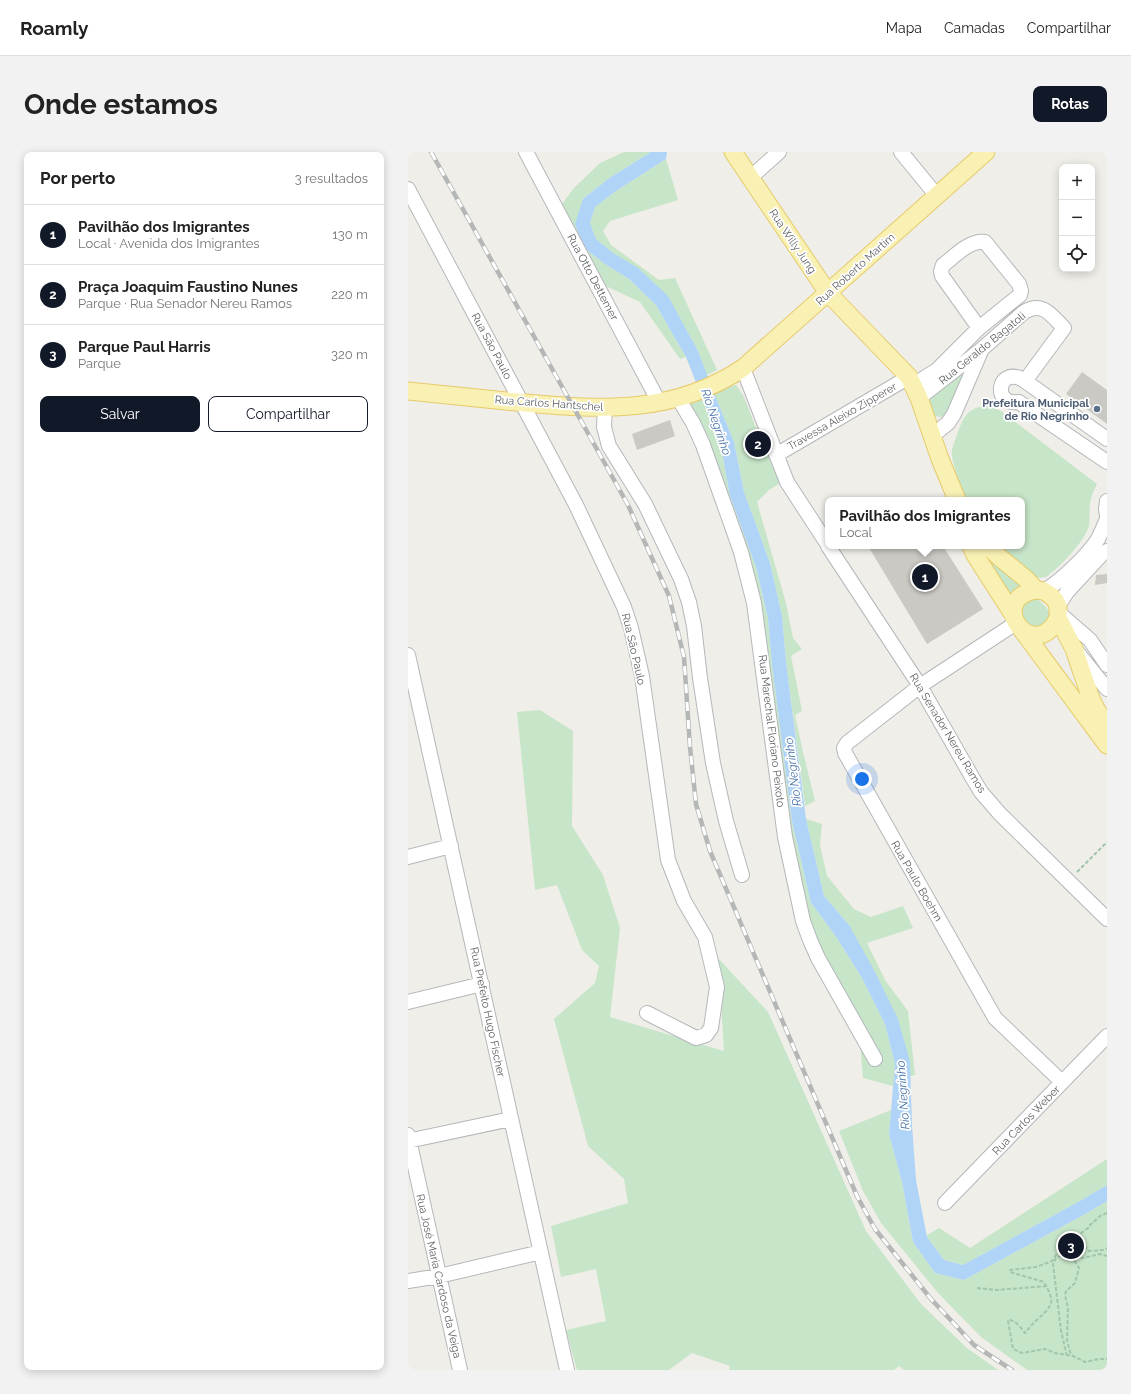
<!DOCTYPE html>
<html lang="pt">
<meta charset="utf-8">
<style>
:root{--surface:#fff;--page:#f2f2f2;--text:#222;--muted:#767676;--line:#e0e0e0;--accent:#111827}
body{margin:0;font-family:Raleway,sans-serif;background:var(--page);color:var(--text)}
.controls{position:absolute;right:12px;top:12px;display:grid;overflow:hidden;border-radius:8px;box-shadow:0 2px 10px #0003}
.controls button{width:36px;height:36px;display:grid;place-items:center;padding:0;border:0;border-bottom:1px solid var(--line);background:var(--surface);color:var(--text);font:20px sans-serif}
.you{position:absolute;left:454px;top:627px;width:14px;height:14px;margin:-10px;border:3px solid #fff;border-radius:50%;background:#1a73e8;box-shadow:0 0 0 6px #1a73e833}
.badge{display:grid;place-items:center;width:26px;height:26px;border-radius:50%;background:var(--accent);color:#fff;font-size:13px;font-weight:700}
.pin{position:absolute;translate:-50% -50%;border:2px solid #fff;box-shadow:0 1px 4px #0006}
.popup{position:absolute;left:417px;top:345px;width:200px;height:52px;box-sizing:border-box;display:grid;place-content:center;border-radius:8px;background:var(--surface);filter:drop-shadow(0 1px 3px #0005);font-size:13px;white-space:nowrap;color:var(--muted)}
.popup b{font-size:15px;color:var(--text)}
.popup::after{content:'';position:absolute;left:50%;top:100%;margin-left:-8px;border:8px solid transparent;border-top-color:var(--surface)}
.list{margin:0;padding:0;list-style:none}
h2{display:flex;justify-content:space-between;align-items:center;height:52px;margin:0;padding:0 16px;font-size:17px}
h2 small{font-size:13px;font-weight:400;color:var(--muted)}
.list li{display:grid;grid-template-columns:26px 1fr auto;gap:12px;align-items:center;box-sizing:border-box;height:60px;padding:0 16px;border-top:1px solid var(--line)}
.list b{display:block;font-size:15px;white-space:nowrap}
.list p{margin:0;font-size:13px;white-space:nowrap;color:var(--muted)}
.list em{font-size:13px;font-style:normal;color:var(--muted)}
.actions{display:flex;gap:8px;padding:12px 16px}
.actions a{flex:1;padding:9px 0;border:1px solid var(--accent);border-radius:8px;text-align:center;font-size:14px;color:var(--accent)}
.actions .main{background:var(--accent);color:#fff}
.icon{flex:none;width:22px;height:22px;fill:none;stroke:currentColor;stroke-width:2;stroke-linecap:round;stroke-linejoin:round}
.map{position:relative;flex:none;width:699px;height:1218px;overflow:hidden;border-radius:8px}
header{display:flex;align-items:center;gap:24px;box-sizing:border-box;height:56px;padding:0 20px;background:var(--surface);border-bottom:1px solid var(--line)}
header strong{font-size:19px}
nav{display:flex;gap:22px;margin-inline-start:auto;font-size:14px}
.intro{display:flex;align-items:center;justify-content:space-between;box-sizing:border-box;height:96px;padding:0 24px}
h1{margin:0;font-size:28px}
.button{padding:10px 18px;border-radius:8px;background:var(--accent);color:#fff;font-size:14px;font-weight:700}
main{display:flex;gap:24px;padding:0 24px}
aside{flex:1;background:var(--surface);border-radius:8px;box-shadow:0 2px 10px #0003}
.map>svg:first-child{display:block}
.green{fill:#c7e5c8}
.water{fill:#afd4f8}
.building{fill:#cbc9c4}
.lines{fill:none;stroke-linecap:round;stroke-linejoin:round}
.minor-casing{stroke:#b5b7bb;stroke-width:16}
.major-casing{stroke:#e6ca6a;stroke-width:19}
.path{stroke:#a0c6ad;stroke-width:2;stroke-dasharray:4 2;stroke-linecap:butt}
.minor{stroke:#fff;stroke-width:14}
.major{stroke:#f9f1b4;stroke-width:17}
.rail-casing{stroke:#b5b6b6;stroke-width:4.5}
.rail{stroke:#fff;stroke-width:3;stroke-dasharray:9;stroke-linecap:butt}
.service-dot{fill:#5c6f8a;stroke:#fff;stroke-width:1.5}
.labels{text-anchor:middle;stroke-width:3.5;stroke-linejoin:round;paint-order:stroke}
.street-label{font-size:11px;fill:#5f6266;stroke:#fff}
.service-label{font-size:11px;font-weight:bold;fill:#4e5e75;stroke:#fff;text-anchor:end}
.water-label{font-size:12px;font-style:italic;fill:#4c75aa;stroke:#fff}
</style>
<header>
<strong>Roamly</strong>
<nav><a>Mapa</a><a>Camadas</a><a>Compartilhar</a></nav>
</header>
<div class="intro"><h1>Onde estamos</h1><a class="button">Rotas</a></div>
<main>
<aside>
<h2>Por perto<small>3 resultados</small></h2>
<ul class="list">
<li><span class="badge">1</span><div><b>Pavilhão dos Imigrantes</b><p>Local · Avenida dos Imigrantes</p></div><em>130 m</em></li>
<li><span class="badge">2</span><div><b>Praça Joaquim Faustino Nunes</b><p>Parque · Rua Senador Nereu Ramos</p></div><em>220 m</em></li>
<li><span class="badge">3</span><div><b>Parque Paul Harris</b><p>Parque</p></div><em>320 m</em></li>
</ul>
<div class="actions"><a class="main">Salvar</a><a>Compartilhar</a></div>
</aside>
<div class="map">
<svg width="699" height="1218" viewBox="0 0 699 1218">
<rect width="100%" height="100%" fill="#f0eee8"/>
<path class="green" d="M216 0H243L200 27 175 47 176 96 197 112 221 127 248 153 278 205 272 207 232 150 187 129 149 59 165 37 192 11Z
M258 7 270 48 202 69 195 79 203 93 251 128 267 126 309 218 299 223 290 199 275 172 205 101 188 87 182 71 187 55 208 39Z
M562 209 538 264 532 265 525 263 519 252 521 246Z
M328 233 336 245 351 284 372 331 361 338 349 350 378 451 385 486 394 497 383 504 394 559 387 563 395 600 407 649 397 654 378 510 374 464 362 411 336 340 326 290 305 239Z
M293 245 313 294 322 344 348 415 360 466 364 512 384 669 403 751 427 783 454 826 477 872 487 912 485 934 455 926 451 878 395 769 346 451 274 253Z
M577 254 584 255 593 259 689 332C686 338 683 344 682 352 681 359 682 367 681 374 676 390 652 415 638 425L628 426 587 394H614V348H558C553 334 546 318 544 304 543 296 547 289 549 283 555 267 558 256 577 254Z
M573 394 614 430 600 446 582 422Z
M626 445C633 449 642 458 643 465L634 475H621L610 463 615 452Z
M132 558 165 579 164 674 195 723 212 776 202 865 316 899 310 806 360 860 458 1079 513 1152 559 1196 590 1218H496L491 1214 486 1218H321L322 1214 284 1201 261 1218H169L158 1178 198 1169 188 1117 153 1125 143 1074 220 1051 216 1027 180 994 146 867 187 831 191 814 174 798 149 733 127 738 109 560Z
M398 667 414 672 412 693 419 724 446 757 463 765 495 754 505 776 459 791 477 828 500 859 507 923 502 924V910L441 773 416 744Z
M483 958 481 982 494 1030 505 1090 527 1121 556 1128 679 1061 699 1049V1218H619L573 1185 530 1141 473 1071 455 1039 431 979Z
M699 1007V1033L672 1049 555 1113 536 1108 518 1084 531 1076 562 1096Z"/>
<path class="water" d="M243 0H259L258 7 208 39 187 55 182 71 188 87 205 101 230 116 260 144 290 199 310 251 326 290 336 340 362 411 374 464 378 510 398 667 416 744 441 773 467 820 490 867 502 910 504 973 508 1028 519 1085 536 1108 555 1113 672 1049 699 1033V1049L679 1061 556 1128 527 1121 505 1090 494 1030 481 982 487 912 477 872 454 826 427 783 403 751 384 669 364 512 360 466 348 415 322 344 313 294 278 205 248 153 221 127 197 112 176 96 167 72 175 47 200 27Z"/>
<path class="building" d="M674 220 699 238V272L658 242Z
M262 268 267 284 229 298 224 282Z
M460 394H535L575 457 519 492Z
M699 422V431L687 433 688 423Z"/>
<g class="lines">
<g class="minor-casing">
<path id="minor" d="M118 0 251 250
M493 0 529 44
M342 26 371 0
M0 37 168 353 216 455 223 476 234 524 260 708 276 749 297 785 309 835 303 876 298 883 288 886 239 861
M335 216 379 330 420 393
M505 233 529 218 571 176 612 143 613 139 611 132 577 90C561 88 547 104 535 113L533 119 534 124 571 176
M270 246 285 271 295 293 333 400 346 451 377 685 395 769 402 788 410 806 467 907
M511 246 574 197 616 160C635 149 643 163 656 176L617 229
M197 256 196 275 201 294 237 352 273 427 281 450 286 474 292 526 305 611 318 669 334 723
M524 284 540 271 546 262 573 199
M699 287 614 227C589 215 584 254 611 250L699 310
M368 303 501 225
M699 349 698 357 699 364
M420 394 512 534 564 625 573 640 592 662 699 767
M636 439C652 430 680 403 690 387 693 381 696 374 699 367
M650 454 659 440 694 402 699 399
M651 461 682 488 699 513
M608 471 512 534 439 591 436 596 437 601 587 866 654 930
M669 500 699 537
M0 503 159 1218
M0 705 43 694
M0 850 74 832
M0 983 52 1218
M0 989 103 967
M537 1051 699 884
M0 1129 31 1124 133 1100"/>
</g>
<g class="major-casing">
<path id="major" d="M325 0 420 141 501 225 511 246 532 307 549 348
M0 239C39 243 79 247 118 251 196 258 266 262 335 216L578 0
M563 394 567 403 606 464
M580 394 590 404 618 427 628 438 636 439 642 443 647 448 650 454V466L666 497 683 547 688 557 699 574
M628 438C576 448 626 514 650 466
M614 478 699 593"/>
</g>
<path class="path" d="M669 720 699 690
M699 1061 692 1064 681 1074 680 1076 652 1097 644 1109 628 1115 602 1118V1120L636 1130C647 1150 646 1152 630 1167 625 1171 621 1176 617 1181 613 1176 608 1168 600 1168V1169L605 1197 614 1201 637 1197 647 1201 665 1204 677 1210 691 1207H699
M668 1085 681 1099 696 1098 699 1096
M660 1092 662 1102 671 1116 667 1131 658 1139 657 1143 660 1156 659 1188 662 1200 665 1204
M569 1136 589 1138 638 1134
M659 1204 653 1179 645 1112 648 1106 658 1101 675 1106 692 1102 699 1104"/>
<use href="#minor" class="minor"/>
<use href="#major" class="major"/>
<g class="rail-casing">
<path id="rail" d="M23 0 220 353 261 444 276 505 282 595 288 652 302 699 449 1044 467 1077 523 1147 566 1193 604 1218"/>
</g>
<use href="#rail" class="rail"/>
</g>
<circle class="service-dot" cx="689" cy="257" r="4"/>
<g class="labels">
<g class="street-label">
<text transform="translate(385 89) rotate(56)" y="4">Rua Willy Jung</text>
<text transform="translate(447 117) rotate(-42)" y="4">Rua Roberto Martim</text>
<text transform="translate(185 125) rotate(62)" y="4">Rua Otto Dettemer</text>
<text transform="translate(84 194) rotate(62)" y="4">Rua São Paulo</text>
<text transform="translate(574 196) rotate(-39)" y="4">Rua Geraldo Bagatoli</text>
<text transform="translate(141 251) rotate(4)" y="4">Rua Carlos Hantschel</text>
<text transform="translate(434 264) rotate(-30)" y="4">Travessa Aleixo Zipperer</text>
<text transform="translate(226 497) rotate(77)" y="4">Rua São Paulo</text>
<text transform="translate(364 579) rotate(83)" y="4">Rua Marechal Floriano Peixoto</text>
<text transform="translate(540 581) rotate(59)" y="4">Rua Senador Nereu Ramos</text>
<text transform="translate(509 729) rotate(60)" y="4">Rua Paulo Boehm</text>
<text transform="translate(80 860) rotate(78)" y="4">Rua Prefeito Hugo Fischer</text>
<text transform="translate(618 968) rotate(-46)" y="4">Rua Carlos Weber</text>
<text transform="translate(31 1124) rotate(77)" y="4">Rua José Maria Cardoso da Veiga</text>
</g>
<g class="service-label">
<text x="681" y="255">Prefeitura Municipal<tspan x="681" dy="13">de Rio Negrinho</tspan></text>
</g>
<g class="water-label">
<text transform="translate(308 270) rotate(71)" y="4">Rio Negrinho</text>
<text transform="translate(385 620) rotate(-97)" y="4">Rio Negrinho</text>
<text transform="translate(495 943) rotate(-94)" y="4">Rio Negrinho</text>
</g>
</g>
</svg>
<div class="controls">
<button>+</button>
<button>−</button>
<button><svg class="icon" aria-label="locate" viewBox="0 0 24 24"><circle cx="12" cy="12" r="6"/><path d="M12 2v4M12 18v4M2 12h4M18 12h4"/></svg></button>
</div>
<div class="you"></div>
<div class="pin badge" style="left:517px;top:425px">1</div>
<div class="popup"><b>Pavilhão dos Imigrantes</b>Local</div>
<div class="pin badge" style="left:350px;top:292px">2</div>
<div class="pin badge" style="left:663px;top:1094px">3</div>
</div>
</main>
